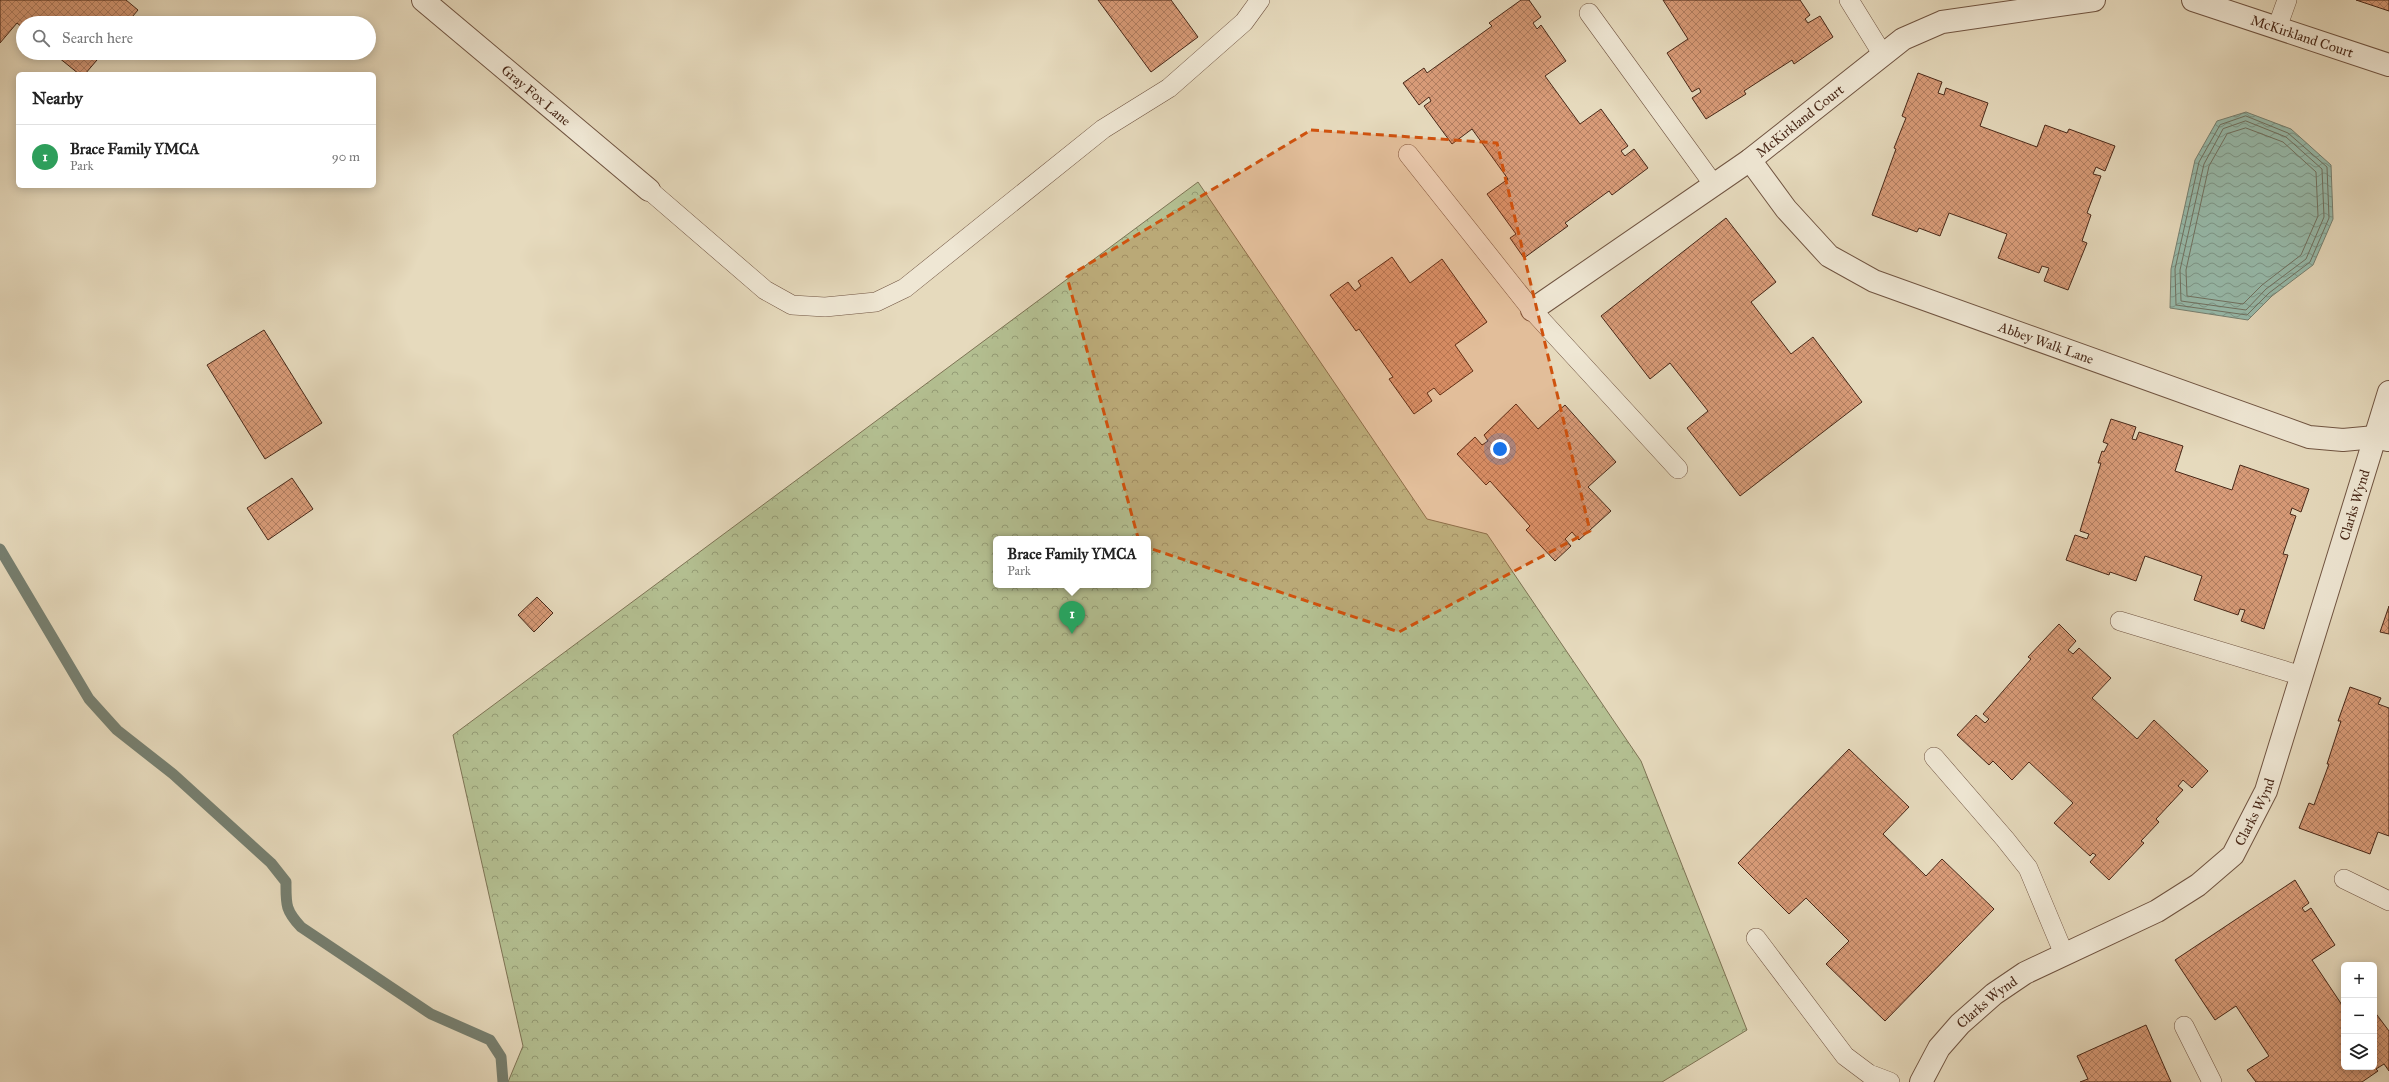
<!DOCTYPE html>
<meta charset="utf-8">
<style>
:root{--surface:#fff;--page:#f6f6f6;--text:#222;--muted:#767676;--line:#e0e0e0;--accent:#ea580c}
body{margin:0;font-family:"IM FELL Great Primer",serif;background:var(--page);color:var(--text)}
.controls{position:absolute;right:12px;bottom:12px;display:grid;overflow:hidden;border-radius:6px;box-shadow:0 2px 10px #0003}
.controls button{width:36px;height:36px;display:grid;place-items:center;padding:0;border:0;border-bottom:1px solid var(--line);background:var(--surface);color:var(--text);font:20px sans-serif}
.you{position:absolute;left:1500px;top:449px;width:14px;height:14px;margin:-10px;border:3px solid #fff;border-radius:50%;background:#1a73e8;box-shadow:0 0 0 6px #1a73e833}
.badge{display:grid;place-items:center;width:26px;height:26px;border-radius:50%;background:var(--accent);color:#fff;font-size:13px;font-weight:700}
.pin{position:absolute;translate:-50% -33px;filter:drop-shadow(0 1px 2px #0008)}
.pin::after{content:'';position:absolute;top:21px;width:14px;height:12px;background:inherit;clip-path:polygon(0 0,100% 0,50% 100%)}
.popup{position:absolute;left:993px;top:536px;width:158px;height:52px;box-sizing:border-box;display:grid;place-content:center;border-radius:6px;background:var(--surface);filter:drop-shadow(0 1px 3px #0005);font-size:13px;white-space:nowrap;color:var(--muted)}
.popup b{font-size:15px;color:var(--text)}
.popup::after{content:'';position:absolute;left:50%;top:100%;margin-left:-8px;border:8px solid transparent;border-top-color:var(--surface)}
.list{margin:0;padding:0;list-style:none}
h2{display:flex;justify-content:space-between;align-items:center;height:52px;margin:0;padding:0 16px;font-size:17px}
h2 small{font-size:13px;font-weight:400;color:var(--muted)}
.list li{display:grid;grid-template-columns:26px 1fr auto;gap:12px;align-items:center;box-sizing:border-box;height:64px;padding:0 16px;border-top:1px solid var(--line)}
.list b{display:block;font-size:15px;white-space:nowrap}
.list p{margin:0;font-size:13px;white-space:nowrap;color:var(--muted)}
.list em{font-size:13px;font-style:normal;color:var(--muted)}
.icon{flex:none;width:22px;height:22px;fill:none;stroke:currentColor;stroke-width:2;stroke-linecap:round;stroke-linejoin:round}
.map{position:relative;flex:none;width:2389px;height:1082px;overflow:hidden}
.search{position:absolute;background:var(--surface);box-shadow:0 2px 10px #0003;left:16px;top:16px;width:360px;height:44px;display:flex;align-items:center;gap:10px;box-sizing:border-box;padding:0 14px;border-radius:22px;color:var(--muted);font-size:15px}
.panel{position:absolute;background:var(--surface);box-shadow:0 2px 10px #0003;left:16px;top:72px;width:360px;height:116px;border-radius:6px}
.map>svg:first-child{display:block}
.forest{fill:url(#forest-crowns);stroke:#7e7455;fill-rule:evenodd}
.water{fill:url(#water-waves);stroke:#778071}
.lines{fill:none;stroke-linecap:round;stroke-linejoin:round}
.shore{stroke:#707262;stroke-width:1}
.stream{stroke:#778071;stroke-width:11}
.building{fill:url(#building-cross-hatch);stroke:#482818}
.service-casing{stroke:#705441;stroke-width:20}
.minor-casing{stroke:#705441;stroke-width:24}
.service{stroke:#efe7d4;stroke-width:19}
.minor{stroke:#efe7d4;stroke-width:22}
.marked{fill:#d0520e;fill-opacity:0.2;stroke:#d0520e;stroke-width:3;stroke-dasharray:8 5;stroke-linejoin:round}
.labels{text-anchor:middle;stroke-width:3;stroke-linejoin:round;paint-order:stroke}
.street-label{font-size:14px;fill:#482818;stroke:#efe7d4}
</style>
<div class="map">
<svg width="2389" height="1082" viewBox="0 0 2389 1082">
<defs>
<pattern id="forest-crowns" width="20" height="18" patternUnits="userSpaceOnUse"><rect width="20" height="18" fill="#b4c092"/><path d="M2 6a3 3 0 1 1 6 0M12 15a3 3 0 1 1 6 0" fill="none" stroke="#949c76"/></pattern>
<pattern id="water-waves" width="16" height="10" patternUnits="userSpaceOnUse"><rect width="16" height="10" fill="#97bbac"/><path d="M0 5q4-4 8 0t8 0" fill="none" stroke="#7d988b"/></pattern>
<pattern id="building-cross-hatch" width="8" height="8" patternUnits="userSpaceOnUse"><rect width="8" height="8" fill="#d89b78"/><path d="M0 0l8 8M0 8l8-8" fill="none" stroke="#b17e61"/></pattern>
</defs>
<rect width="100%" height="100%" fill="#e6dabd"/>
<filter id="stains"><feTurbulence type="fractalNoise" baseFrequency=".005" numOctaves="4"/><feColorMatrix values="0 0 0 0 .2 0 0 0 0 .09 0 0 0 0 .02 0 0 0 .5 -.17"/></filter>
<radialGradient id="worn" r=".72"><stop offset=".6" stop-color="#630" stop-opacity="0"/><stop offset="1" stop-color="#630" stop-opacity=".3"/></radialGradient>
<path class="forest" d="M1198 182 1427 519 1487 534 1641 761 1747 1030 1662 1082H508L523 1046 453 735ZM996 539H1148V585H996Z"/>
<path class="water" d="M2246 112 2291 129 2331 165 2333 219 2313 265 2272 296 2248 320 2170 308 2171 269 2195 160 2217 121Z"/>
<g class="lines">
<path class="shore" d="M2246 116 2288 133 2327 167 2329 218 2310 262 2269 293 2247 315 2176 305 2175 269 2199 162 2220 125Z
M2246 121 2286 137 2322 169 2324 217 2306 259 2266 289 2246 310 2181 301 2180 270 2204 164 2223 129Z
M2246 128 2283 142 2316 172 2318 216 2301 255 2262 285 2243 304 2187 296 2186 270 2209 166 2227 134Z"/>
<path class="stream" d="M0 549 89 699 117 730 173 774 271 863 286 882C286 904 285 910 301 927L431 1014 490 1040 501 1057 503 1082"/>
</g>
<path class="building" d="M0 0H126L138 10 127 23H23V28L17 23 0 43Z
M1098 0H1171L1198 37 1151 72Z
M1521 0H1529L1541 17 1533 23 1537 29 1541 25 1566 61 1545 76 1580 124 1601 109 1628 146 1621 151 1625 156 1634 149 1648 168 1612 195 1609 191 1565 223 1568 226 1524 258 1510 238 1516 234 1487 194 1508 179 1472 129 1452 144 1424 106 1431 101 1429 97 1419 105 1403 83 1424 68 1427 73 1492 26 1489 23Z
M1663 0H1800L1810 15 1805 19 1808 23 1820 16 1833 37 1794 64 1792 60 1744 91 1746 94 1706 119 1692 98 1701 92 1699 88 1692 92 1667 53 1688 39Z
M2356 0H2389V11Z
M53 53H103L85 74H79Z
M1918 73 1942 82 1938 93 1944 95 1946 88 1988 103 1980 126 2037 147 2045 125 2067 133 2069 129 2115 146 2105 171 2096 167 2093 174 2101 176 2087 213 2091 215 2082 241 2087 243 2068 290 2044 281 2049 268 2042 266 2039 273 1998 258 2007 234 1949 213 1940 236 1919 228 1917 232 1872 215 1896 149 1894 148 1906 118 1902 116Z
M1726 218 1776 282 1751 302 1791 354 1813 337 1862 402 1740 496 1687 428 1708 411 1670 363 1650 379 1601 316Z
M1392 257 1410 283 1442 259 1487 322 1455 345 1473 371 1440 395 1434 388 1427 393 1432 401 1414 414 1389 379 1393 377 1359 329 1356 331 1330 295 1348 282 1355 291 1361 286 1358 281Z
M264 330 322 423 265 459 207 365Z
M1516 404 1538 429 1565 405 1616 462 1588 487 1611 511 1579 540 1572 532 1565 539 1571 546 1555 561 1526 530 1530 526 1490 481 1486 485 1457 454 1475 437 1482 445 1488 441 1484 435Z
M2111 419 2136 427 2132 439 2136 440 2139 432 2183 446 2175 471 2232 490 2240 465 2309 489 2301 512 2292 508 2290 514 2296 516 2283 554 2288 555 2264 629 2241 621 2245 610 2240 609 2238 615 2194 600 2202 576 2145 556 2136 581 2110 572 2109 575 2066 560 2075 535 2087 539 2089 534 2080 531 2101 463H2098L2102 451 2104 452 2108 444 2103 442Z
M292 478 313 509 268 540 247 508Z
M537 597 553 613 534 632 518 615Z
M2389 606V634L2380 632Z
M2059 624 2076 641 2068 650 2073 654 2079 648 2111 678 2092 698 2137 739 2154 720 2208 771 2192 788 2183 780 2178 786 2183 790 2156 819 2159 822 2141 841 2144 843 2109 880 2090 862 2096 855 2093 853 2090 856 2054 823 2073 803 2029 762 2012 780 1993 761 1989 765 1957 735 1976 715 1985 723 1989 719 1983 714 2031 659 2028 657Z
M2350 687 2381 698 2378 704 2389 708V836L2378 832 2370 854 2299 828 2309 803 2314 805 2329 764H2327L2341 721H2338Z
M1849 749 1909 807 1883 834 1926 876 1942 859 1994 909 1885 1021 1826 964 1849 941 1806 898 1789 914 1738 863Z
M2295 880 2309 903 2302 908 2305 912 2311 908 2335 945 2312 960 2344 1008V1067H2374V1011L2389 1031V1071L2384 1064 2376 1069 2378 1071 2362 1082H2256L2247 1070 2269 1056 2236 1006 2215 1020 2175 960Z
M2146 1025 2171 1082H2080L2088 1079 2077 1056Z"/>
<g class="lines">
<g class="service-casing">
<path id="service" d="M1849 0 1883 55
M1589 13 1714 185
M2277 28 2287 0
M1408 154 1532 310 1678 469
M649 190 765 290 792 305 825 307 876 302 905 288 1103 129 1169 88 1244 22 1260 0
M2120 621 2302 676
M1934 757 2005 839 2028 868 2064 954
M2344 879 2389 901
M1756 938 1845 1056 1869 1074 1890 1082
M2184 1026 2212 1082"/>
</g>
<g class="minor-casing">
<g id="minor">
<path id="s1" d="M423 0 649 190"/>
<path id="s2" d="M2193 0 2389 65"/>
<path id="s3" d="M1750 160 1786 209 1829 256 1874 281 2309 437 2343 440 2375 437 2388 440"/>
<path id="s4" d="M1532 310 1750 160 1903 39 1942 22 2094 0"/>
<path id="s5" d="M1921 1082 1939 1048 1960 1024 1994 994 2025 973 2157 911 2198 885 2233 855 2266 791 2389 392"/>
</g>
</g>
<use href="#service" class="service"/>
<use href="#minor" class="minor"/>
</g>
<path class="marked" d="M1311 130 1497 143 1590 531 1399 632 1140 545 1067 277Z"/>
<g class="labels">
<g class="street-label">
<text dy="5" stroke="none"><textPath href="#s2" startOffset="115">McKirkland Court</textPath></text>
<text dy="5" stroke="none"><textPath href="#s1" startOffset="148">Gray Fox Lane</textPath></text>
<text dy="5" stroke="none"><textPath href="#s4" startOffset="328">McKirkland Court</textPath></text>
<text dy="5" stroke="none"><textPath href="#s3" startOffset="359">Abbey Walk Lane</textPath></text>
<text dy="5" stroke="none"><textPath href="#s5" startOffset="765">Clarks Wynd</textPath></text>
<text dy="5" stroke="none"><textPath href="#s5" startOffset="442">Clarks Wynd</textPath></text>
<text dy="5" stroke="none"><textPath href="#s5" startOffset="105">Clarks Wynd</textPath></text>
</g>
</g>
<rect width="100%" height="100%" filter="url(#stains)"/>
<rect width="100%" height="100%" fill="url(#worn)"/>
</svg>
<div class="controls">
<button>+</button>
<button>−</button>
<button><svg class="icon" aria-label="layers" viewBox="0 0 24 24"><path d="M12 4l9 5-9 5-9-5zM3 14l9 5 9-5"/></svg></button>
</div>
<div class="you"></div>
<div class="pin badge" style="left:1072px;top:634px;background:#2e9e5b">1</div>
<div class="popup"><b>Brace Family YMCA</b>Park</div>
<div class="search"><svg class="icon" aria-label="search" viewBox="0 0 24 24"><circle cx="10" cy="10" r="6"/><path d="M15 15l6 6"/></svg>Search here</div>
<section class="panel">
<h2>Nearby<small></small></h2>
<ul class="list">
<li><span class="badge" style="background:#2e9e5b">1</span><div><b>Brace Family YMCA</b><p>Park</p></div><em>90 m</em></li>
</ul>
</section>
</div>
